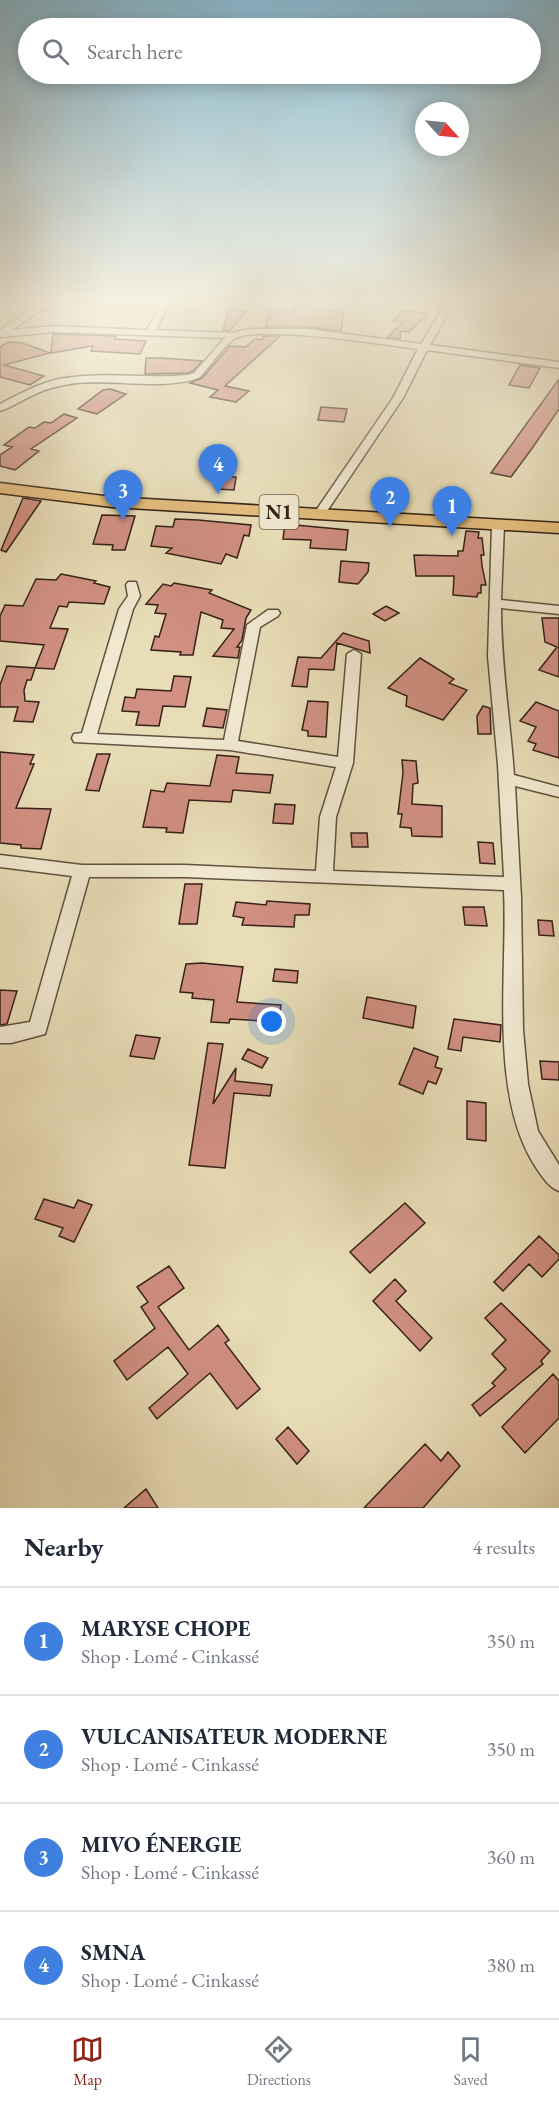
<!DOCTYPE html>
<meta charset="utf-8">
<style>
:root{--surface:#fff;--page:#f6f6f7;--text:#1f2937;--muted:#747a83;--line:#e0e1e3;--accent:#8f2418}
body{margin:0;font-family:"EB Garamond",serif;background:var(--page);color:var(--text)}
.compass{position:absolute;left:415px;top:102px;width:54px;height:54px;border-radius:50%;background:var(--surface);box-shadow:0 3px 15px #0003;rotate:117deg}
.you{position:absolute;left:272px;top:1022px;width:21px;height:21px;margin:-15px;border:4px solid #fff;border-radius:50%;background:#1a73e8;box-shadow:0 0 0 9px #1a73e833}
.badge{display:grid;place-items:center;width:39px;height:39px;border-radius:50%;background:var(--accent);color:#fff;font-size:20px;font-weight:700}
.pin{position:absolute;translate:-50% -50px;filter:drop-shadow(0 2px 3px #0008)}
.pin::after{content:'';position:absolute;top:32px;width:21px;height:18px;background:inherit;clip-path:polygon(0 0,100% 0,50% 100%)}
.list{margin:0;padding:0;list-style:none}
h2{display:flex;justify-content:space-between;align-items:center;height:78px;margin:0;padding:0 24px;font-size:26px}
h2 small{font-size:20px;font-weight:400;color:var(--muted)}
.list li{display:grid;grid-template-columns:39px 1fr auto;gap:18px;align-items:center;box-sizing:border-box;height:108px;padding:0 24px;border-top:2px solid var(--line)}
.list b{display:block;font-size:22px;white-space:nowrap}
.list p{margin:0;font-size:20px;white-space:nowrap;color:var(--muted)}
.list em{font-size:20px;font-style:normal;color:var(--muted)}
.icon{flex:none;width:33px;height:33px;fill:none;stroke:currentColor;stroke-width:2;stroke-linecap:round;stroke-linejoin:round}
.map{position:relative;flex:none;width:559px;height:1508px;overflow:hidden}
.search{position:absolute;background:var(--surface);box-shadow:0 3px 15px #0003;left:18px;right:18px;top:18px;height:66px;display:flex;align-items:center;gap:15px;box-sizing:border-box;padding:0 21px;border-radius:33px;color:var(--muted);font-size:22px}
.sheet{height:510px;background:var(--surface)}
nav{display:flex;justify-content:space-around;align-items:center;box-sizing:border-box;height:84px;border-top:2px solid var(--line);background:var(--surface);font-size:16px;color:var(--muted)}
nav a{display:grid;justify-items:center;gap:3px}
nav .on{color:var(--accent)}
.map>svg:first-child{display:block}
.building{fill:#d19082;stroke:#362118;stroke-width:1.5}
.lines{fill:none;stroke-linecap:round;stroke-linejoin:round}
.minor-casing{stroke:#625040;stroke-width:3}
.highway-casing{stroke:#362118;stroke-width:3}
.minor{fill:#f0e9d0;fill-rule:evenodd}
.highway{fill:#e4be7c;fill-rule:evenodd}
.labels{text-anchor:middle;stroke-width:4.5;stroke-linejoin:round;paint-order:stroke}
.shield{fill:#f0e9d0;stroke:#6e5d4f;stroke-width:1.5}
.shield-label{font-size:20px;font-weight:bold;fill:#362118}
</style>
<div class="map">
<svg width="559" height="1508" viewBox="0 0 559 1508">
<rect width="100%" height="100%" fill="#e8ddb7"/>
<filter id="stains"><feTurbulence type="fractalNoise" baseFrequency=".00333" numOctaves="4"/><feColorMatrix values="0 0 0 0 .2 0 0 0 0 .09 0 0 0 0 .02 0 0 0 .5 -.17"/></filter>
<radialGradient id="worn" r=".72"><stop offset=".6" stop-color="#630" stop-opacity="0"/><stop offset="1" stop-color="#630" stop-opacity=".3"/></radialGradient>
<path class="building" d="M296 302 308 303 307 308 344 313 341 331 308 327H265L269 312H293Z
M229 310 247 311 229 331 223 330Z
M403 310 427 314 409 332 401 331 400 339 388 337 403 322 393 321Z
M53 334 116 336 115 339 146 341 140 354 91 351 93 346 51 353Z
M263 336H280L225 386 249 391 236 402 210 397 218 390 190 383 202 378 230 346 246 347 255 339 262 340Z
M8 342 22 343 50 353 4 365 44 376 30 385 0 377V347Z
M146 358H161L202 361 193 371 188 373 145 374Z
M520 365 540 368 529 388 509 385Z
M559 379V409L533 447 511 477 491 473Z
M110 389 126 394 97 414 78 409 103 390Z
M321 407 347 409 344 422 318 420Z
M64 414 77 418 31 449 39 451 15 470 0 466V455L12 447 4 445 29 427 35 428 44 422 51 423Z
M219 477H236L234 490 217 489Z
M23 498 41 501 6 552 1 550Z
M102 515 135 516 125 550H112L113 545 93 544Z
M175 519 198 520 251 525 249 536 244 535 237 558 226 554 221 564 166 553 172 548 151 546 156 526 173 527Z
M285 524 348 530 346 550 310 548 311 540 283 539Z
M466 531 479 532 478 538H482L484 555H481L482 566 486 585H481V593H478L477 597 453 595 454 576H416L414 555 458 556V551H463Z
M341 561 369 563 368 572 358 584 339 582Z
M61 574 96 581 94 583 110 587 104 604 69 602 67 607 59 606 50 628 68 629 54 669 35 668 44 645 0 641V616L5 605 23 606 36 579 56 580Z
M174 583 212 590 209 593 251 610 246 618 242 640 237 647H240L238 658 213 656 234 629 221 628 223 620 201 612 193 655H180L181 652 151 650 155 636 159 637 166 614 155 613 158 605 146 604 163 584 171 586Z
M386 606 399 613 385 621 373 614Z
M542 618H559V677L539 670 557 647 545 642Z
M343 633 369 641 370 653 337 643 334 670 309 669 307 687 292 686 298 657 321 658Z
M420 658 454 679 449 683 467 690 443 720 406 706 407 696 388 688Z
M7 666 35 668 31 680H27L24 690 25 701 39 702 33 722 14 721 18 707H0V685Z
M174 676 191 677 185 707 163 706 159 726 136 725 139 712 122 711 125 697 135 698 137 689 171 691Z
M308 701 328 702 326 737 308 736V731L302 730Z
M536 702 559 711V758L533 750 536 744 528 741 536 727 520 721Z
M483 706 490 708 491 734H478L477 716Z
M207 708 227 710 223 728 203 726Z
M0 752 34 755 30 764H34L16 808 51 809 41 849 21 848V845L0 843Z
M97 754H110L99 791 86 790Z
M217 755 239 757 236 773 273 775 270 793 233 790 231 802 189 800 183 833 166 832 167 828 143 827 151 790 164 792 167 783 210 786Z
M402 760 416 761 418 783 413 784 412 804 442 806V837L412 836 411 828 400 827 402 814H398L403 773Z
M275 804 295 805 293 824 273 823Z
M351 833H367L368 847H352Z
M478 842 493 843 495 864 480 863Z
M185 884H202L197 924H179Z
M267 901 310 904 309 915H295L294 927 242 925 244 918 233 916 236 902 266 905Z
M463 907H484L487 926 465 925Z
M538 920 552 921 554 936 539 935Z
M202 963 243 967 237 1002 281 1005 279 1022 230 1019 229 1023 211 1022 214 1000 192 998 193 993 180 992 186 964Z
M275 969 298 971 297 983 273 981Z
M0 990 17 991 7 1024 0 1025Z
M367 997 416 1006 413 1028 363 1018Z
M454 1019 501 1025 500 1042 463 1037 461 1051 448 1049Z
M136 1035 160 1038 154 1059 130 1056Z
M208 1043 223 1044 213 1104 236 1068 235 1081 272 1085 270 1096 234 1093 225 1168 189 1165Z
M414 1048 438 1057 435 1067 442 1069 436 1084 428 1081 423 1094 399 1084Z
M248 1049 268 1058 262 1068 242 1059Z
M540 1061 559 1062V1080L542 1079Z
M467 1101 486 1103V1141L467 1139Z
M44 1199 74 1208 78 1200 92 1205 74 1242 59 1236 63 1228 35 1219Z
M405 1203 425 1223 370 1273 350 1252Z
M539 1236 559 1255V1259L542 1277 529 1264 503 1291 494 1282Z
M169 1266 184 1288 158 1307 189 1350 218 1325 229 1340 225 1343 260 1389 237 1409 210 1373 157 1419 149 1408 188 1374 168 1347 127 1380 114 1361 155 1328 141 1307 148 1302 137 1287Z
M395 1279 406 1291 396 1301 432 1338 420 1351 373 1301Z
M501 1303 550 1351 541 1361 543 1364 480 1416 472 1405 495 1386 492 1383 506 1369 492 1354 506 1340 485 1318Z
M553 1374 559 1381V1418L525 1453 502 1427Z
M288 1427 309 1451 297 1464 276 1439Z
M425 1444 441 1461 448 1452 460 1466 423 1508H364Z
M146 1489 158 1508H124Z"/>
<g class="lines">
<g class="minor-casing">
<path id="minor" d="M55 300H69L41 310 12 330 54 326 147 330 163 300H171L156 330 232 333 250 329H308L421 344 443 308 400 303 396 300 446 303 448 300H456L430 345 559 362V368L427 350 403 398 323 517 319 519 313 515 393 398 418 349C387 345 256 324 234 339 222 348 211 365 200 377 169 391 113 379 77 383 60 385 44 389 29 397 19 402 10 408 0 411V404C19 394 38 384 59 379 102 371 146 379 188 375L194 373 225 338 54 332 0 337V330L35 306Z
M498 521 504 525 501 600 559 606V614L501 608C501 664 510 719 514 775L559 787V797L515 786 521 897 523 1030 528 1084 538 1131 559 1165V1191C549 1187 543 1178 537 1169 488 1097 508 974 504 890L185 877H89L45 1034 11 1043H0V1027L30 1022 72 876 0 867V855L82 865H185L316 871 320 817 336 767 230 750 74 742 72 738 74 734 82 733 119 609 128 596 126 585 128 582H136L140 596 133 609 97 734 224 740 247 625 268 610H278L280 613 278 616 260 627 238 741 338 757 347 654 354 650 361 654 353 763 336 817 333 871 504 877 498 765 488 656 492 525Z"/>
</g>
<g class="highway-casing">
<path id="highway" d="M0 483 112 497 559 523V533L112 507 0 493Z"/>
</g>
<use href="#minor" class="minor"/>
<use href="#highway" class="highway"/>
</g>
<linearGradient id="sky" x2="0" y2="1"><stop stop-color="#88b8cf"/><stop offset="0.59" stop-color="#f5f0df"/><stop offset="1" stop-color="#f5f0df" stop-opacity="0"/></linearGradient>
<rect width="559" height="511" fill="url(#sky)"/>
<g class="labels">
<rect class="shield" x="259.5" y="495" width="39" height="34" rx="4.5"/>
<g class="shield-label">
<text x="279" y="519">N1</text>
</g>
</g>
<rect width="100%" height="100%" filter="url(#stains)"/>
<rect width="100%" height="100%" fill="url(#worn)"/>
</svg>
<svg class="compass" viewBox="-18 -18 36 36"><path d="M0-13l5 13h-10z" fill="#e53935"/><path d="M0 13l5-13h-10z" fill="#747a83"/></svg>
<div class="you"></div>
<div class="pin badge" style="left:452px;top:536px;background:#3f7fe0">1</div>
<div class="pin badge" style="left:390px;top:527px;background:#3f7fe0">2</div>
<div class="pin badge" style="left:123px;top:520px;background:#3f7fe0">3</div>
<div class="pin badge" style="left:218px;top:494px;background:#3f7fe0">4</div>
<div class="search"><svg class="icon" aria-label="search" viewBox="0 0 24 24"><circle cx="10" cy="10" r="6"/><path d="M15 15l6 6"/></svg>Search here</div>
</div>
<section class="sheet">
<h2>Nearby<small>4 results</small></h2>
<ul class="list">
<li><span class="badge" style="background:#3f7fe0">1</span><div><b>MARYSE CHOPE</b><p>Shop · Lomé - Cinkassé</p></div><em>350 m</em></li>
<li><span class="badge" style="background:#3f7fe0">2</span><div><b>VULCANISATEUR MODERNE</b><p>Shop · Lomé - Cinkassé</p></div><em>350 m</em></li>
<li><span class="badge" style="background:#3f7fe0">3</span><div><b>MIVO ÉNERGIE</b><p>Shop · Lomé - Cinkassé</p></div><em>360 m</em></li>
<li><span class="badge" style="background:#3f7fe0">4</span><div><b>SMNA</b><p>Shop · Lomé - Cinkassé</p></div><em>380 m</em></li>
</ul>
</section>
<nav>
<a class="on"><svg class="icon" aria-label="map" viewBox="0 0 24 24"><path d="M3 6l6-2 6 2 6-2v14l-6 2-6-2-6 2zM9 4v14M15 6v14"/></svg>Map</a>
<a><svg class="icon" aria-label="directions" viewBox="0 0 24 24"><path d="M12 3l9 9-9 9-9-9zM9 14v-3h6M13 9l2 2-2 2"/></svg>Directions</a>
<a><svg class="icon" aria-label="saved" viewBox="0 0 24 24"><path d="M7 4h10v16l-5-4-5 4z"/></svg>Saved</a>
</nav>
